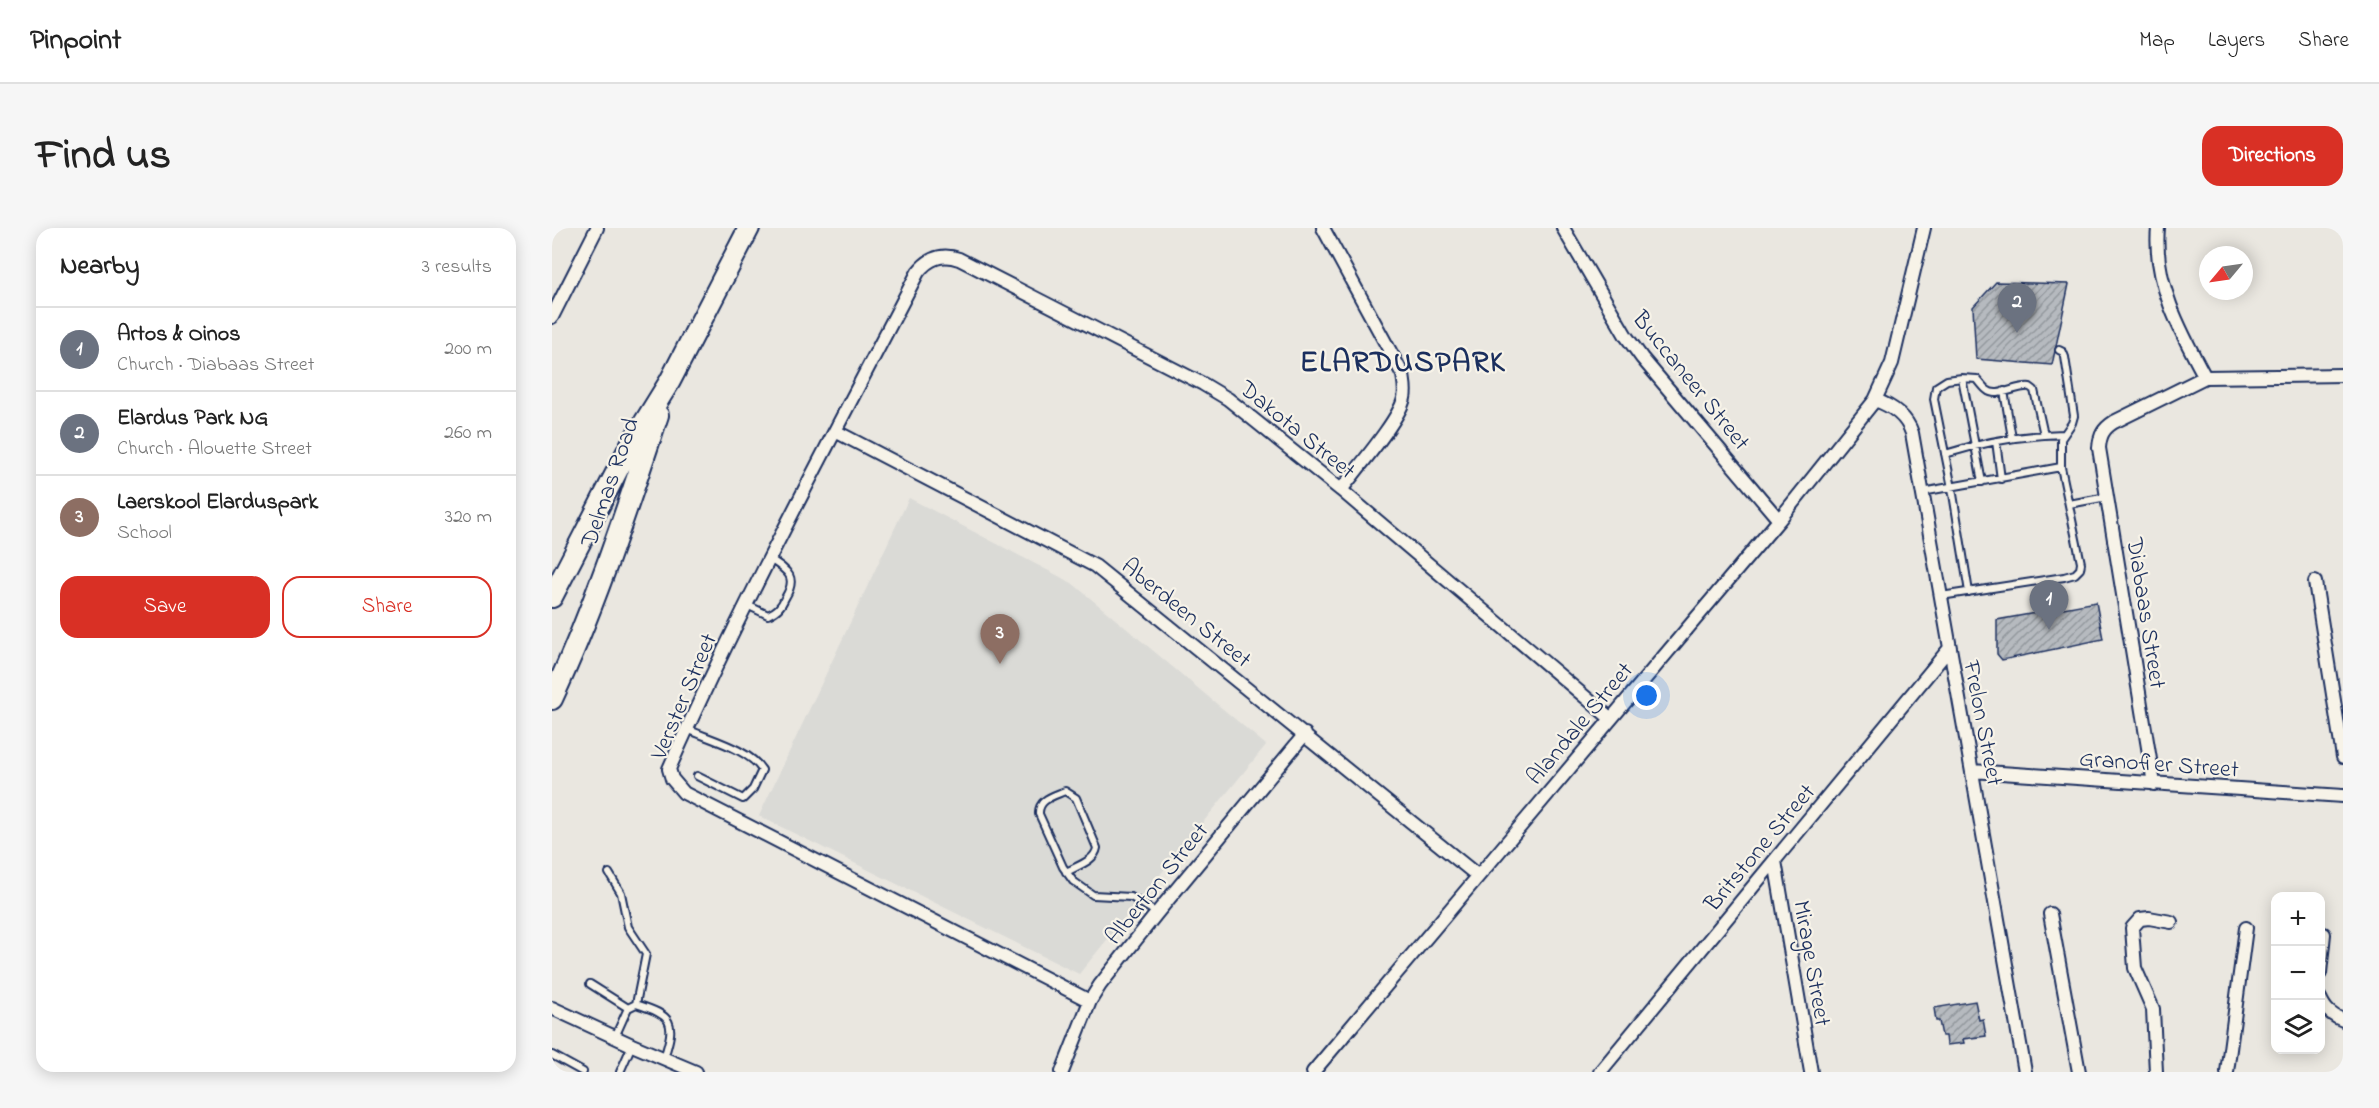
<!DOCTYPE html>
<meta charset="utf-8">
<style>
:root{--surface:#fff;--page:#f6f6f6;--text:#222;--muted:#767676;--line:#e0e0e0;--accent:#d93025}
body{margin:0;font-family:"Indie Flower",sans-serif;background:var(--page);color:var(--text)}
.controls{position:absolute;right:18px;bottom:18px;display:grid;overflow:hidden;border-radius:12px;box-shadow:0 3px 15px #0003}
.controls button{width:54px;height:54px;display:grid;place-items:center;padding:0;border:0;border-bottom:2px solid var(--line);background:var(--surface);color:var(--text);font:30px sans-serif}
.compass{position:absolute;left:1647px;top:18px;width:54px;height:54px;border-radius:50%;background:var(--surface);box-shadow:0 3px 15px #0003;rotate:241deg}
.you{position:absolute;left:1095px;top:468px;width:21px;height:21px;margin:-15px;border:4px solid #fff;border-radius:50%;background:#1a73e8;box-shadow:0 0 0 9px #1a73e833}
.badge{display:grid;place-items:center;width:39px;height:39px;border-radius:50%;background:var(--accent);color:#fff;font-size:20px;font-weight:700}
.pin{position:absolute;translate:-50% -50px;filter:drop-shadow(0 2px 3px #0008)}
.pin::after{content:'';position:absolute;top:32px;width:21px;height:18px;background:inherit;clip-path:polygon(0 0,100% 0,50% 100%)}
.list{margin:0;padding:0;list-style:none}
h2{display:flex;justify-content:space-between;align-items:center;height:78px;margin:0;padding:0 24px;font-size:26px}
h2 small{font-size:20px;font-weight:400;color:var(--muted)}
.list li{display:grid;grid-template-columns:39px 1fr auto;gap:18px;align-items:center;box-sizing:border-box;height:84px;padding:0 24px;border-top:2px solid var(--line)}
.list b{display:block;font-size:22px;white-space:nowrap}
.list p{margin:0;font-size:20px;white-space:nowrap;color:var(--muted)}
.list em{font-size:20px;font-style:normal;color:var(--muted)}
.actions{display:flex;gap:12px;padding:18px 24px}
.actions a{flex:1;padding:14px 0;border:2px solid var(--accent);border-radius:18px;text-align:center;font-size:21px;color:var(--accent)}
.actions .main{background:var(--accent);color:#fff}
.icon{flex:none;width:33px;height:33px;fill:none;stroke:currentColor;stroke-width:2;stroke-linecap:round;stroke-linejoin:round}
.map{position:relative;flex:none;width:1791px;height:844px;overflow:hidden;border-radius:18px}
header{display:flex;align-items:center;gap:36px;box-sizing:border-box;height:84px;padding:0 30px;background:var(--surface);border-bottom:2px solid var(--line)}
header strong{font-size:28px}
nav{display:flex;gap:33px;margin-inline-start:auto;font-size:21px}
.intro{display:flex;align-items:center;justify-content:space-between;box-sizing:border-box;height:144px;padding:0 36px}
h1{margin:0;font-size:42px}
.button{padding:15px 27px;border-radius:18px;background:var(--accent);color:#fff;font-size:21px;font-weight:700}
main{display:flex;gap:36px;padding:0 36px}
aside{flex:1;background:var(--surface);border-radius:18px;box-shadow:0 3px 15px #0003}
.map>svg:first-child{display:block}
.built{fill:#dadad6}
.building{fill:url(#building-hatch);stroke:#1b2f5e;stroke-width:1.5}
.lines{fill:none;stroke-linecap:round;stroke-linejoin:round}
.lane-casing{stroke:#1b2f5e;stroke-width:10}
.street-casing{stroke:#1b2f5e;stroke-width:16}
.primary-casing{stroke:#1b2f5e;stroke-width:24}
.lane{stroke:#f7f3e8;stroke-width:6}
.street{stroke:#f7f3e8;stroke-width:12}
.primary{stroke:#f7f3e8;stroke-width:20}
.labels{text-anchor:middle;stroke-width:4.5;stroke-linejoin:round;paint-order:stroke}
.street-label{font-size:24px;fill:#1b2f5e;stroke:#f7f3e8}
.district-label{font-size:30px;font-weight:bold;letter-spacing:1.5px;fill:#1b2f5e;stroke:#f7f3e8}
</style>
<header>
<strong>Pinpoint</strong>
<nav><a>Map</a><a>Layers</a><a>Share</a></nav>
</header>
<div class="intro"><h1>Find us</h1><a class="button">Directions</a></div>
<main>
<aside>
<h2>Nearby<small>3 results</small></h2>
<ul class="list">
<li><span class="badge" style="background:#6b7280">1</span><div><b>Artos &amp; Oinos</b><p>Church · Diabaas Street</p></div><em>200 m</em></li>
<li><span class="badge" style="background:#6b7280">2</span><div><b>Elardus Park NG</b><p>Church · Alouette Street</p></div><em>260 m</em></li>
<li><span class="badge" style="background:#8d6e63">3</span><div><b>Laerskool Elarduspark</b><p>School</p></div><em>320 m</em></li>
</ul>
<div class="actions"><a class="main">Save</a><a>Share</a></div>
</aside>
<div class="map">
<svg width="1791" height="844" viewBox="0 0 1791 844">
<defs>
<pattern id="building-hatch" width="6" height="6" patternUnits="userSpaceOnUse" patternTransform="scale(1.5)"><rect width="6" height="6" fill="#b6babf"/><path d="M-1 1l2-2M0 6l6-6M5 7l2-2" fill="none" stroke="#93989e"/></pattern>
</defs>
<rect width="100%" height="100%" fill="#eae7e0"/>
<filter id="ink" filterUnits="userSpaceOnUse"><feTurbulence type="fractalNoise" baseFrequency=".0167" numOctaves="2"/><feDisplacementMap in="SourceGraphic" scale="12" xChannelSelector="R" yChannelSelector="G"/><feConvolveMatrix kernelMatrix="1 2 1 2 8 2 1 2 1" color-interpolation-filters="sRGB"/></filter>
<g filter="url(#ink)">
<path class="built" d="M357 270 520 355 714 517 527 746 207 588Z"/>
<path class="building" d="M1444 54 1517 56 1500 137 1424 131 1421 79Z
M1544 374 1551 411 1450 432 1445 426V392Z
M1423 773 1427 792 1431 791 1434 808 1411 811 1412 815 1395 817 1394 808H1390L1387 793H1384L1382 780Z"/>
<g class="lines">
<g class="lane-casing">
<path id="lane" d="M1507 122 1511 124 1513 129 1522 188 1520 195 1509 211V239
M1410 150 1425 151C1428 154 1431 159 1435 162 1445 171 1465 157 1478 159L1482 162 1492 207
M1452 163 1460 210
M1444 213 1449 251
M1393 226C1431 214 1471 207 1511 206
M1370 264 1509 239 1529 335 1528 341 1523 346 1512 349 1389 368
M1517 276 1555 269
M1417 364 1400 260 1382 171 1384 159 1395 152 1410 150 1430 254
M195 377 216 387C225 383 229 379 233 370 246 349 236 343 218 331
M135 501C157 511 197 521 210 542L201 561 191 571 145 548
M514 644C525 638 543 633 545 620L524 570 513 563C502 568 486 571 487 586L511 639 521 653 541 667 579 669 605 685
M57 645 69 665 76 699 94 726 84 776
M38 756 76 780
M63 809 76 780 84 776C121 788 124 793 112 830
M0 827 31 844
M68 844 80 817"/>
</g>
<g class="street-casing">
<path id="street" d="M771 0 851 147C852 154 854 162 852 170 848 191 804 242 789 262
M1011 0 1074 108 1090 130 1227 292
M1606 0C1601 53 1628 103 1653 149
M0 89 45 0
M1323 172C1340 178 1354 187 1360 205L1473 844
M283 203 543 338 926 648
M1763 354 1791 529
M1420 543 1791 568
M1602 556 1547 220C1548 207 1551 201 1562 194L1653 149 1791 147
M1223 633 1259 844
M1498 686 1527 844
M1768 745 1772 706
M1768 770C1773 782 1780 788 1791 792
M538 773 132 565 120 551 117 541C192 371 281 208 366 44 377 30 390 25 407 31L651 156 676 171 789 262 1058 490
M0 780 80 817 144 844
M510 844 538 773 548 757 605 685 753 506
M761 844 1227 292 1323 172 1340 135 1372 0
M1048 844 1397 421
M1604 844 1601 781 1583 740 1580 700 1588 691 1597 690 1619 694
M1675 844 1694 700"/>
</g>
<g class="primary-casing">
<path id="primary" d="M0 369 79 216 118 153 197 0
M0 471C43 379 74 283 106 187"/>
</g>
<use href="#lane" class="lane"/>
<use href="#street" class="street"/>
<use href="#primary" class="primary"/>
</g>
</g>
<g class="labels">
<g class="street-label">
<text transform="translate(1140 152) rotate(51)" y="8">Buccaneer Street</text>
<text transform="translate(746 201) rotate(39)" y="8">Dakota Street</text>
<text transform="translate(57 254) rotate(-71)" y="8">Delmas Road</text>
<text transform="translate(635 384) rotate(39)" y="8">Aberdeen Street</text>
<text transform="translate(1595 385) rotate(81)" y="8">Diabaas Street</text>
<text transform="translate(131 468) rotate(-67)" y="8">Verster Street</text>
<text transform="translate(1027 495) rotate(-50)" y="8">Alandale Street</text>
<text transform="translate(1432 495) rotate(79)" y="8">Frelon Street</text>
<text transform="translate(1607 535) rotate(4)" y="8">Granofier Street</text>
<text transform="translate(1207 619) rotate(-50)" y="8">Britstone Street</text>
<text transform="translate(604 655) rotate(-51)" y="8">Alberton Street</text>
<text transform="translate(1261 735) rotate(80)" y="8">Mirage Street</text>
</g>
<g class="district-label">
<text x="851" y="143">ELARDUSPARK</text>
</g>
</g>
</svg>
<div class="controls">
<button>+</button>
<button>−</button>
<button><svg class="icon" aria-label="layers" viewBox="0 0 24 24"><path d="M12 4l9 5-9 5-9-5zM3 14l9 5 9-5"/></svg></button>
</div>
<svg class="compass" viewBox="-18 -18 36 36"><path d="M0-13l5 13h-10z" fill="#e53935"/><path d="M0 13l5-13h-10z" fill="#767676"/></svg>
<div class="you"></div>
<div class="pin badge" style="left:1497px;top:402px;background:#6b7280">1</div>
<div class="pin badge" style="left:1465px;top:105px;background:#6b7280">2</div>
<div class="pin badge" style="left:448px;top:436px;background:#8d6e63">3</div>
</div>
</main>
